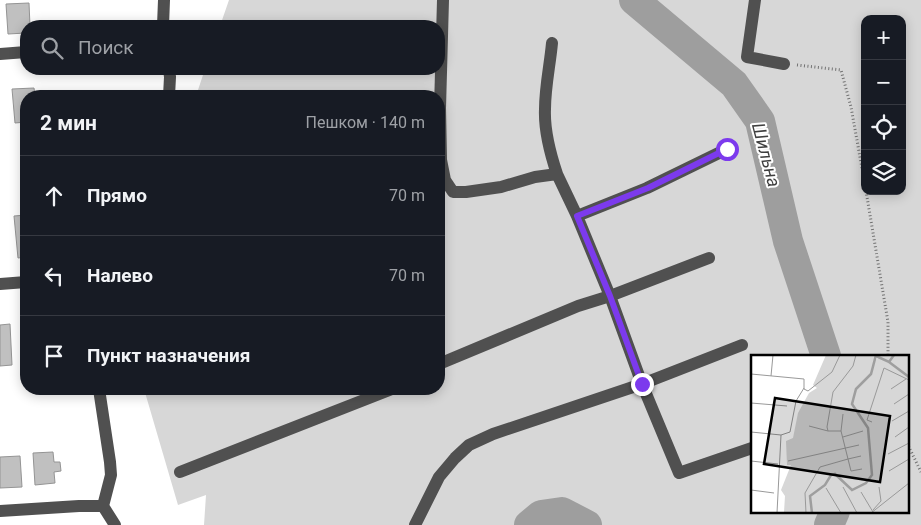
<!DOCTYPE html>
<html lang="ru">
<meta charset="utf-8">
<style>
:root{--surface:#171b24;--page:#20242c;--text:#f1f3f6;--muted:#9ea1a6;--line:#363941}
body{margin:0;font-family:Roboto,sans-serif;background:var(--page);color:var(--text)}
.controls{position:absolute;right:15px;top:15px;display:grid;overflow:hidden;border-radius:10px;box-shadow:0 2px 12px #0003}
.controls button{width:45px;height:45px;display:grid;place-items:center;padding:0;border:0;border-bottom:1px solid var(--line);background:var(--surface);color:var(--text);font:25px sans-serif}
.stop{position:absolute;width:15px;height:15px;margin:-11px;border:4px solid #7c3aed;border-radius:50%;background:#fff}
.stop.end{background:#7c3aed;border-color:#fff;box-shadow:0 1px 5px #0008}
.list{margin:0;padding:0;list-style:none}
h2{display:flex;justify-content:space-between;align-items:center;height:65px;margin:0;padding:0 20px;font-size:21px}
h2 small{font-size:16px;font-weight:400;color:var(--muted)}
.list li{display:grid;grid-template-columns:32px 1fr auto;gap:15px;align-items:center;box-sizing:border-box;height:80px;padding:0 20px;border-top:1px solid var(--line)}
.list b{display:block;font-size:19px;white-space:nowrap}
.list em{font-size:16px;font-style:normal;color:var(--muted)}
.icon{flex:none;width:28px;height:28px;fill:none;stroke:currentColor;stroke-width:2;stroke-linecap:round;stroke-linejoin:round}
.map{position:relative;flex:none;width:921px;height:525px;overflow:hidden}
.search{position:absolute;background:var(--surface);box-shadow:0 2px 12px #0003;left:20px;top:20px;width:425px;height:55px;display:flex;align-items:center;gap:12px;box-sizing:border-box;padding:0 18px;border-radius:20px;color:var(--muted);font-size:19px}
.panel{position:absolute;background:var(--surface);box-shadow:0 2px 12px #0003;left:20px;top:90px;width:425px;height:305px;border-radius:20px}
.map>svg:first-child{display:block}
.green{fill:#d7d7d7;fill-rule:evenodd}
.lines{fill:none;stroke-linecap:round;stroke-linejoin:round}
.river{stroke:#9e9e9e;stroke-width:30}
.building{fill:#c0c0c0;stroke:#949494}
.path{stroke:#727272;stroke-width:3;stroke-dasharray:1 2.5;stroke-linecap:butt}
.minor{stroke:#505050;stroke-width:12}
.route{stroke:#7c3aed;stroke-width:6}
.labels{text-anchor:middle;stroke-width:4;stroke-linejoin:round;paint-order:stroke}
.water-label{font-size:18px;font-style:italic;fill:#3f3f3f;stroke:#fff}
.inset-river{fill:none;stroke:#9e9e9e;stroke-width:2.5}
.inset-road{fill:none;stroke:#999;stroke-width:1}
.view{fill:#000;fill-opacity:0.15;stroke:#000;stroke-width:2.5}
.inset-edge{fill:none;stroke:#000;stroke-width:2.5}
</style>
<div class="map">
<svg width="921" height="525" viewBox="0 0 921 525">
<rect width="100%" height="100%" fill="#fff"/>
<path class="green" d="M229 0H921V525H204L206 495 178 505 144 389H439V96H196L205 69H439V26H220ZM865 19H902V191H865ZM752 356H907V511H752Z"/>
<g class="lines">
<path class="river" d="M634 0 734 84 760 121 788 241 826 356
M529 525 541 515 562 512 587 525
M829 525 835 511"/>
</g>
<path class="building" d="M29 3 30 26H26V33L8 34 6 4Z
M34 88 35 96H26V122L15 123 12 89Z
M26 215V257L18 258 14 216Z
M10 324 12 365 0 366V325Z
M53 452 54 462H60L61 471 54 472 55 483 35 485 33 453Z
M20 456 22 487 0 488V457Z"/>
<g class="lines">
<path class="path" d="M797 65 841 70 851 107 865 185
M866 191 888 322V356
M907 443 921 472"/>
<path class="minor" d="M755 0 747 57 784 64
M163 26 164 0
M552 43C550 65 545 87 545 109 544 131 550 153 557 174
M0 54 26 52
M169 69 170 77 169 96
M577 216 647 188 727 149
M0 284 26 282
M742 345 642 384 679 473 752 448
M439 364 578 306 610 296 709 258
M99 389 110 462 111 475 103 506 115 525
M180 472 392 389
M0 511 79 506H103
M415 525 439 477 455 458 469 445 493 434 642 384 610 296 577 216 557 174 535 177 501 187 466 192H453L445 180 441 160 440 108 443 0"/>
</g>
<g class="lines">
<path class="route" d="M642 384 610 296 577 216 648 188 727 149"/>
</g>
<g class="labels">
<g class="water-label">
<text transform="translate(766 155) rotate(75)" y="6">Шильна</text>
</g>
</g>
<g transform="translate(751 355)">
<rect width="158" height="158" fill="#fff"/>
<path d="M75 0H124L126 5 127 0H157V157H33L34 141 30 135 40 110H36L35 86 42 83 47 58 58 38 66 33 62 30Z" fill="#d7d7d7"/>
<path class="inset-river" d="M125 1 138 7 143 0M138 7 158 22M61 158 59 141 74 130 80 120 84 119 101 135 115 128 121 120 117 73 101 49 105 34 120 19 125 0"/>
<path class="inset-road" d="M0 19 53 24V34L57 36 81 17 89 0M20 21 22 0M140 34 155 24M0 48 36 51M143 49 158 39M141 66 158 56M121 67 116 65 133 13 158 25M58 71 77 76M90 76 92 59M0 77 30 80M92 82 112 76M144 82 158 72M137 99 158 88M110 101 97 104 100 116 111 114M0 106 27 109M37 106 108 90M138 116 158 104M92 132 106 158M75 133 90 158M0 135 23 138M110 137 122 157M122 155 130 146 128 132M26 158 30 80 39 77 45 46 53 33M55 158 54 138 69 112 97 104 90 76H77L76 72 82 37 102 11 105 0M120 158 158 128"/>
<path class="view" d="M24 43 139 61 129 127 13 109Z"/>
<rect width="158" height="158" class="inset-edge"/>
</g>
</svg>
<div class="controls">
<button>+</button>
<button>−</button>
<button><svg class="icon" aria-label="locate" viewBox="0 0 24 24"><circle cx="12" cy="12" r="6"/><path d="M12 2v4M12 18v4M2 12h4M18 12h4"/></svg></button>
<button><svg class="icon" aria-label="layers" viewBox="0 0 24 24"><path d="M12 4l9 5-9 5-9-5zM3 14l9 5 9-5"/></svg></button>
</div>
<div class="stop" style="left:727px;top:149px"></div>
<div class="stop end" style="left:642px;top:384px"></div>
<div class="search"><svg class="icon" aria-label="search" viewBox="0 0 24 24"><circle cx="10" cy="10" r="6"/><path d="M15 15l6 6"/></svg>Поиск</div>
<section class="panel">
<h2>2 мин<small>Пешком · 140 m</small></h2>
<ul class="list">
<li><svg class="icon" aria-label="ahead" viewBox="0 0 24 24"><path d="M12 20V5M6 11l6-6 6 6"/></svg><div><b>Прямо</b></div><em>70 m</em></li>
<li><svg class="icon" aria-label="left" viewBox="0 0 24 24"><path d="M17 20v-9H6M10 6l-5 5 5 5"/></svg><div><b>Налево</b></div><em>70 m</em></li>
<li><svg class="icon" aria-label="arrive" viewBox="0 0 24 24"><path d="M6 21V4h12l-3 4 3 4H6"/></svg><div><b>Пункт назначения</b></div></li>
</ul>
</section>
</div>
